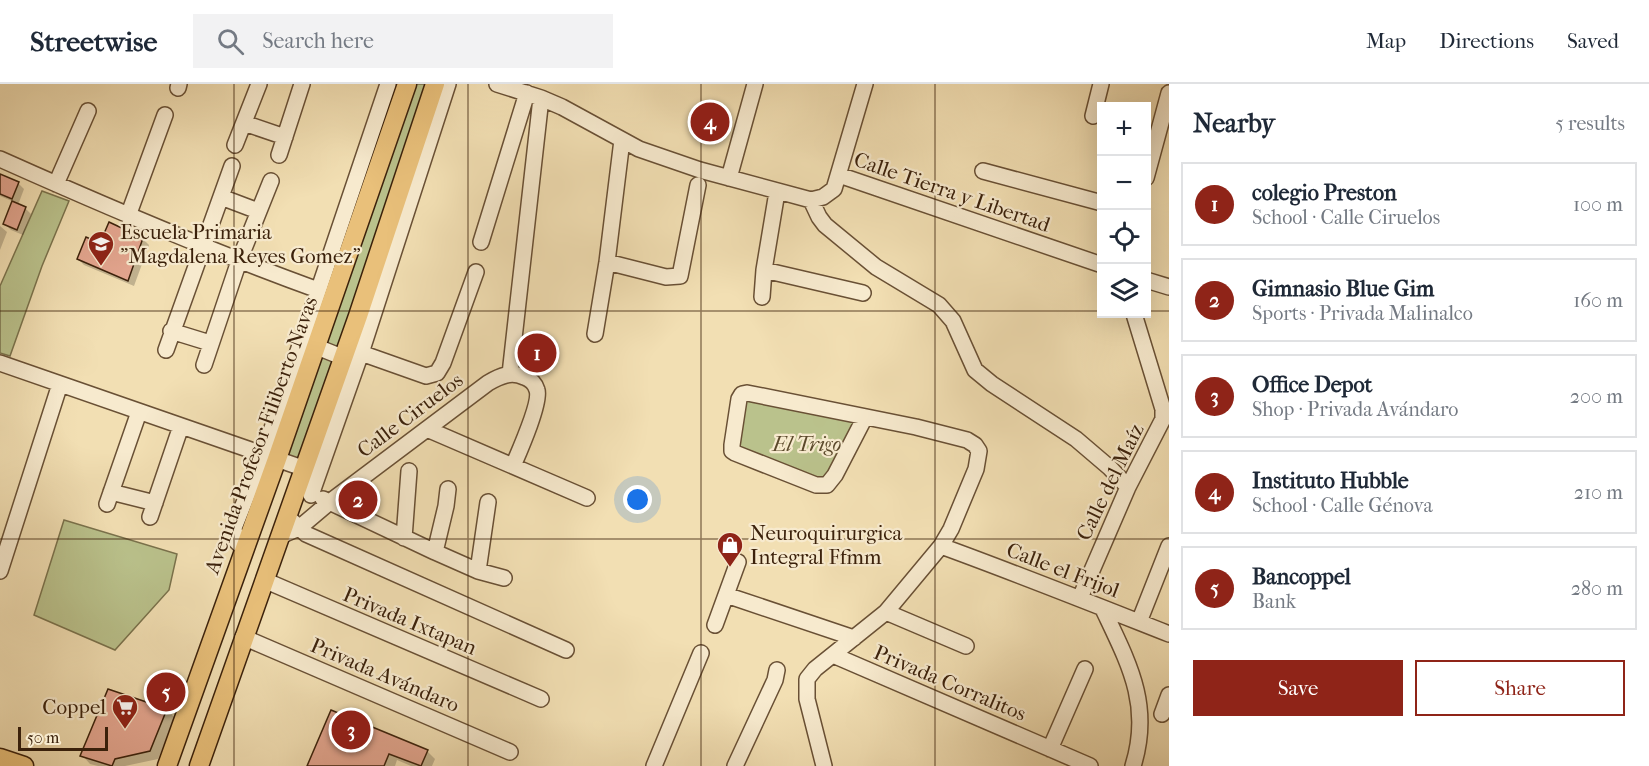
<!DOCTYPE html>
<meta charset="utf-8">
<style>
:root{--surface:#fff;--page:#f2f2f3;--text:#1f2937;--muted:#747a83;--line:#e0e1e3;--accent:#8f2418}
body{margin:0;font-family:"IM FELL French Canon",serif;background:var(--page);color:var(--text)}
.controls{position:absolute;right:18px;top:18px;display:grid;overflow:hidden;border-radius:0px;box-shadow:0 6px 24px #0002}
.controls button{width:54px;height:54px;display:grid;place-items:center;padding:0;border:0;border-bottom:2px solid var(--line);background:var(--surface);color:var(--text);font:30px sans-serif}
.scale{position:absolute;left:18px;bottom:15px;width:90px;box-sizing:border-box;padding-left:6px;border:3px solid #3b210b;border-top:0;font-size:16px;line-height:21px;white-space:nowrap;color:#3b210b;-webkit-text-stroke:4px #f7eace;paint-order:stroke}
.you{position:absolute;left:638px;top:416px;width:21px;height:21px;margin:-15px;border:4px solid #fff;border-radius:50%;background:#1a73e8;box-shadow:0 0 0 9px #1a73e833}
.badge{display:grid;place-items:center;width:39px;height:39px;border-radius:50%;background:var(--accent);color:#fff;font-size:20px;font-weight:700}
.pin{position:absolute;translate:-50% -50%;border:3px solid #fff;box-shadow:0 2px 6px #0006}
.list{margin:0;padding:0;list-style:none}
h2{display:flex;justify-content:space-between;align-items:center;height:78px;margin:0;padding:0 24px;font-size:26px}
h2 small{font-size:20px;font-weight:400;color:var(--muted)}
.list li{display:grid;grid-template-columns:39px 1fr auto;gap:18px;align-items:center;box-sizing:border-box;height:84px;margin:0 12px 12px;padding:0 12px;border:2px solid var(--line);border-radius:0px}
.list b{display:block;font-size:22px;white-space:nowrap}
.list p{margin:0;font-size:20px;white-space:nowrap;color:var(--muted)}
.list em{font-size:20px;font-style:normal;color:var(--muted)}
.actions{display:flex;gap:12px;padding:18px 24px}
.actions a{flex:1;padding:14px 0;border:2px solid var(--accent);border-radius:0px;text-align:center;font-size:21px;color:var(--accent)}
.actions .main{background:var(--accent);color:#fff}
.icon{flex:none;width:33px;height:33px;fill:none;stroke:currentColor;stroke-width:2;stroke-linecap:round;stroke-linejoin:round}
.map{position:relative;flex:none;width:1169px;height:682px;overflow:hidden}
header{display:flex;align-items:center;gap:36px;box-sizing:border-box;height:84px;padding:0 30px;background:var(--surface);border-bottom:2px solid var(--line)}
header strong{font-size:28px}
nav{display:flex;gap:33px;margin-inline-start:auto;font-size:21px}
.search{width:420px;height:54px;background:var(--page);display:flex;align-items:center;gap:15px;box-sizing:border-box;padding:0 21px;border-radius:0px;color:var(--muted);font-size:22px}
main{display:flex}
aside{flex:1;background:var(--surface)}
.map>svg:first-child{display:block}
.green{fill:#bac28c;stroke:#7a724c;stroke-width:1.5}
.shadow{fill:#0003}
.building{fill:#e4a690;stroke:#3b210b;stroke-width:1.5}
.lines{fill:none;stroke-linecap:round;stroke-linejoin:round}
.minor-casing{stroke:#695035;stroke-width:18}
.major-casing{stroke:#3b210b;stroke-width:21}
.minor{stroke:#f7eace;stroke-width:15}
.major{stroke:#e9c07a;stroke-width:18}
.grid{fill:none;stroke:#3b210b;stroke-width:1.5;stroke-opacity:0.55}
.labels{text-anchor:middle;stroke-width:4.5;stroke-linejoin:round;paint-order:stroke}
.street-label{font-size:21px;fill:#3b210b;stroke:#f7eace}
.poi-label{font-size:21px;fill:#3b210b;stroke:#f7eace;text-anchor:start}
.park-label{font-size:21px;font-style:italic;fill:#5b492b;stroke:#f7eace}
</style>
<header>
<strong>Streetwise</strong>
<div class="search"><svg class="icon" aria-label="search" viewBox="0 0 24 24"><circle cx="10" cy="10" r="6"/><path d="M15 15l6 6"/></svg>Search here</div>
<nav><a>Map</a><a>Directions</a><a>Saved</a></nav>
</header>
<main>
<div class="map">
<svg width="1169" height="682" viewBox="0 0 1169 682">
<rect width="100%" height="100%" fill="#f2dfb3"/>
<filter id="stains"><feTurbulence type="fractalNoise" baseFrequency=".00333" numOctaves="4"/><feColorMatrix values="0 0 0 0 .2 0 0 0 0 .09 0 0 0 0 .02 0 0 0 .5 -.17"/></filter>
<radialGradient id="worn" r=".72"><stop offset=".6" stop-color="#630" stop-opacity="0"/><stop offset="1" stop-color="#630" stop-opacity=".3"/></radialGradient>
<path class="green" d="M412 0H431L341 262 333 263 324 257Z
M42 107 69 117 42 182 10 272 0 269V202Z
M324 273 335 277 302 378 285 373 319 275Z
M740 313 857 331 823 402 732 361Z
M64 436 177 470 169 506 115 566 34 531Z"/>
<path class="shadow" d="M0 92 18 99 24 105 18 121 25 124 31 130 23 151 11 146 5 140 14 118 0 112Z
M0 142 7 148 0 166Z
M143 155 149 161 134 202 84 181 78 175 101 161Z
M167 626 175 634 158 675 125 682H98L90 680 82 671Z
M332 628 427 667 435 675 432 682H411L397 676 395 682H309Z"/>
<path class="building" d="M0 90 19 98 12 115 0 110Z
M12 117 26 123 17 146 3 140Z
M109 138 143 154 128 197 77 175 86 153 100 159Z
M108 605 167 625 150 667 115 675 112 682 80 672Z
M331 626 428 666 421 682 389 670 384 682H307Z"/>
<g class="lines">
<g class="minor-casing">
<path id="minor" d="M497 0 541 14 562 23 639 65 700 86 811 116 823 113 834 105 865 0
M178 4 179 0
M1093 32 1101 0
M244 39 285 53
M235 61 259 0
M279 71 302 0
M0 75C105 122 210 167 318 206
M983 87 1102 119
M839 91 1102 181
M729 94 755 0
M1146 94 1169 9
M56 100 88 27
M221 113 258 127
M811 116 819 133 825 141 876 183 939 221 953 237 975 286 992 300 1076 355 1110 384 1128 403
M128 132 165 31
M481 158 527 9
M607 178 666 193 680 192 698 101
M764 186 863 209
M1146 196 1169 203
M762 213 764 186 777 108
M171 247 210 259
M595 250 607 178 622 56
M317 263 342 273
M166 266 232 82
M361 269 426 292 437 289 443 279 476 188
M0 279 314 388
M204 281 239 177 271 97
M510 290 541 14
M427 345 587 414
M111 408 155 419
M311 411 361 269 448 0
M323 415 435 468 478 487 504 494
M107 420 139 328
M150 433 181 342
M292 437 306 450 566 566
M280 452 299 444 331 417 488 299C500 292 511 287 524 293 530 295 535 299 537 306 541 318 519 368 513 382
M404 454 409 387
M941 462C1018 490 1093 520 1169 550
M244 465 236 457 234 444 263 371 388 0
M435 468 446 422 448 405
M0 487 60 300
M478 487 488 418
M264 496 541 615
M726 511 854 554
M1080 514 1128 403 1163 335V325L1134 230
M1103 525C1129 580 1152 621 1133 682
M886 528 966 562
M1139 538 1169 462
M715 541 738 478
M243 553 510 668
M833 571 1090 682
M1162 630 1169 611
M1050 665 1085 585
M654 682 701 569
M735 682 775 596 777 586
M824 682 807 615V595L815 585 886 528 941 462 951 445 976 385 979 367 975 361 967 356 916 343 747 309 742 310 739 315 732 361V367L735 369 816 401H827L835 391 865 333"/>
</g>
<g class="major-casing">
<path id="major" d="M0 674 24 682
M167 682 277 375 407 0
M199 682 358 232 435 0"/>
</g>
<use href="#minor" class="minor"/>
<use href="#major" class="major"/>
</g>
<path class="grid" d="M234 0V682M468 0V682M701 0V682M935 0V682M0 227H1102M1146 227H1169M0 455H1169"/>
<defs>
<g id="school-pin" transform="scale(1.35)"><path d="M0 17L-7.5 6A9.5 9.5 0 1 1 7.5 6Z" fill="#8f2418" stroke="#f7eace"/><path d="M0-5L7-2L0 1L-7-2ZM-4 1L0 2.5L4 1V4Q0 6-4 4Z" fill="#fff"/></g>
<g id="shop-pin" transform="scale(1.35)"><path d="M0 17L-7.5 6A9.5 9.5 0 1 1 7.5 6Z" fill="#8f2418" stroke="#f7eace"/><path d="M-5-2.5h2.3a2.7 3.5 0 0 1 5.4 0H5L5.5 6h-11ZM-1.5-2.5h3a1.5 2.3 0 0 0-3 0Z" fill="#fff"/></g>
<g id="supermarket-pin" transform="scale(1.35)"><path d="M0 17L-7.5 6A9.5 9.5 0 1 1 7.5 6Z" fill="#8f2418" stroke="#f7eace"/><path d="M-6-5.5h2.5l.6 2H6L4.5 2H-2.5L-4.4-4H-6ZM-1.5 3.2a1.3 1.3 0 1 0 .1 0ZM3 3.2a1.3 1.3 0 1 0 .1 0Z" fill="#fff"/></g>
</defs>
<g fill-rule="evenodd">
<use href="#school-pin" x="101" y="160"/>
<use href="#shop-pin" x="730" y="461"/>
<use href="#supermarket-pin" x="125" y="623"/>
</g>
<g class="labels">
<g class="street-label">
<text transform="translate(952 108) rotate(19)" y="7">Calle Tierra y Libertad</text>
<text transform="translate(410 331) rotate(-37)" y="7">Calle Ciruelos</text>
<text transform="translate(261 351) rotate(-70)" y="7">Avenida Profesor Filiberto Navas</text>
<text transform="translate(1110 398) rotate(-64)" y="7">Calle del Maíz</text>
<text transform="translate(1063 486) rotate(21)" y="7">Calle el Frijol</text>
<text transform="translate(410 537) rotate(23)" y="7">Privada Ixtapan</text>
<text transform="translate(385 591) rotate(23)" y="7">Privada Avándaro</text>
<text transform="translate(950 599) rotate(23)" y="7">Privada Corralitos</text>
</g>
<g class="poi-label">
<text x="120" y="155">Escuela Primaria<tspan x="120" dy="24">"Magdalena Reyes Gomez"</tspan></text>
<text x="750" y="456">Neuroquirurgica<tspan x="750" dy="24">Integral Ffmm</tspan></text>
<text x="106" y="630" text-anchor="end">Coppel</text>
</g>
<g class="park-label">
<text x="807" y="367">El Trigo</text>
</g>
</g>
<rect width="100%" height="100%" filter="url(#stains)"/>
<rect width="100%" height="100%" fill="url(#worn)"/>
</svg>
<div class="controls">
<button>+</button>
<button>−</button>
<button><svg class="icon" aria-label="locate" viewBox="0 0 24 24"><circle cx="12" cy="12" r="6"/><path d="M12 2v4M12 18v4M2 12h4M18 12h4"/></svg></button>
<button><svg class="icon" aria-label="layers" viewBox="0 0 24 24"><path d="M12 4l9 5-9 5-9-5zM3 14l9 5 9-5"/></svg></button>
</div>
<div class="scale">50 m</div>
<div class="you"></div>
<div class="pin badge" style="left:537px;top:269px">1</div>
<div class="pin badge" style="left:358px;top:416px">2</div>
<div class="pin badge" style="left:351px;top:646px">3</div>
<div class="pin badge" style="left:710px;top:38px">4</div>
<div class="pin badge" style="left:166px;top:608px">5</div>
</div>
<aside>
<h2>Nearby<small>5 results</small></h2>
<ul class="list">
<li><span class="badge">1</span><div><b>colegio Preston</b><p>School · Calle Ciruelos</p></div><em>100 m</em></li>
<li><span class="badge">2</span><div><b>Gimnasio Blue Gim</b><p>Sports · Privada Malinalco</p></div><em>160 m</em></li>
<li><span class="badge">3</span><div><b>Office Depot</b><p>Shop · Privada Avándaro</p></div><em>200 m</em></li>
<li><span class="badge">4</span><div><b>Instituto Hubble</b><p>School · Calle Génova</p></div><em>210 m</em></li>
<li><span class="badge">5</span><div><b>Bancoppel</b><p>Bank</p></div><em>280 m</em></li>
</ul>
<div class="actions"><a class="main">Save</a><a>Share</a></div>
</aside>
</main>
